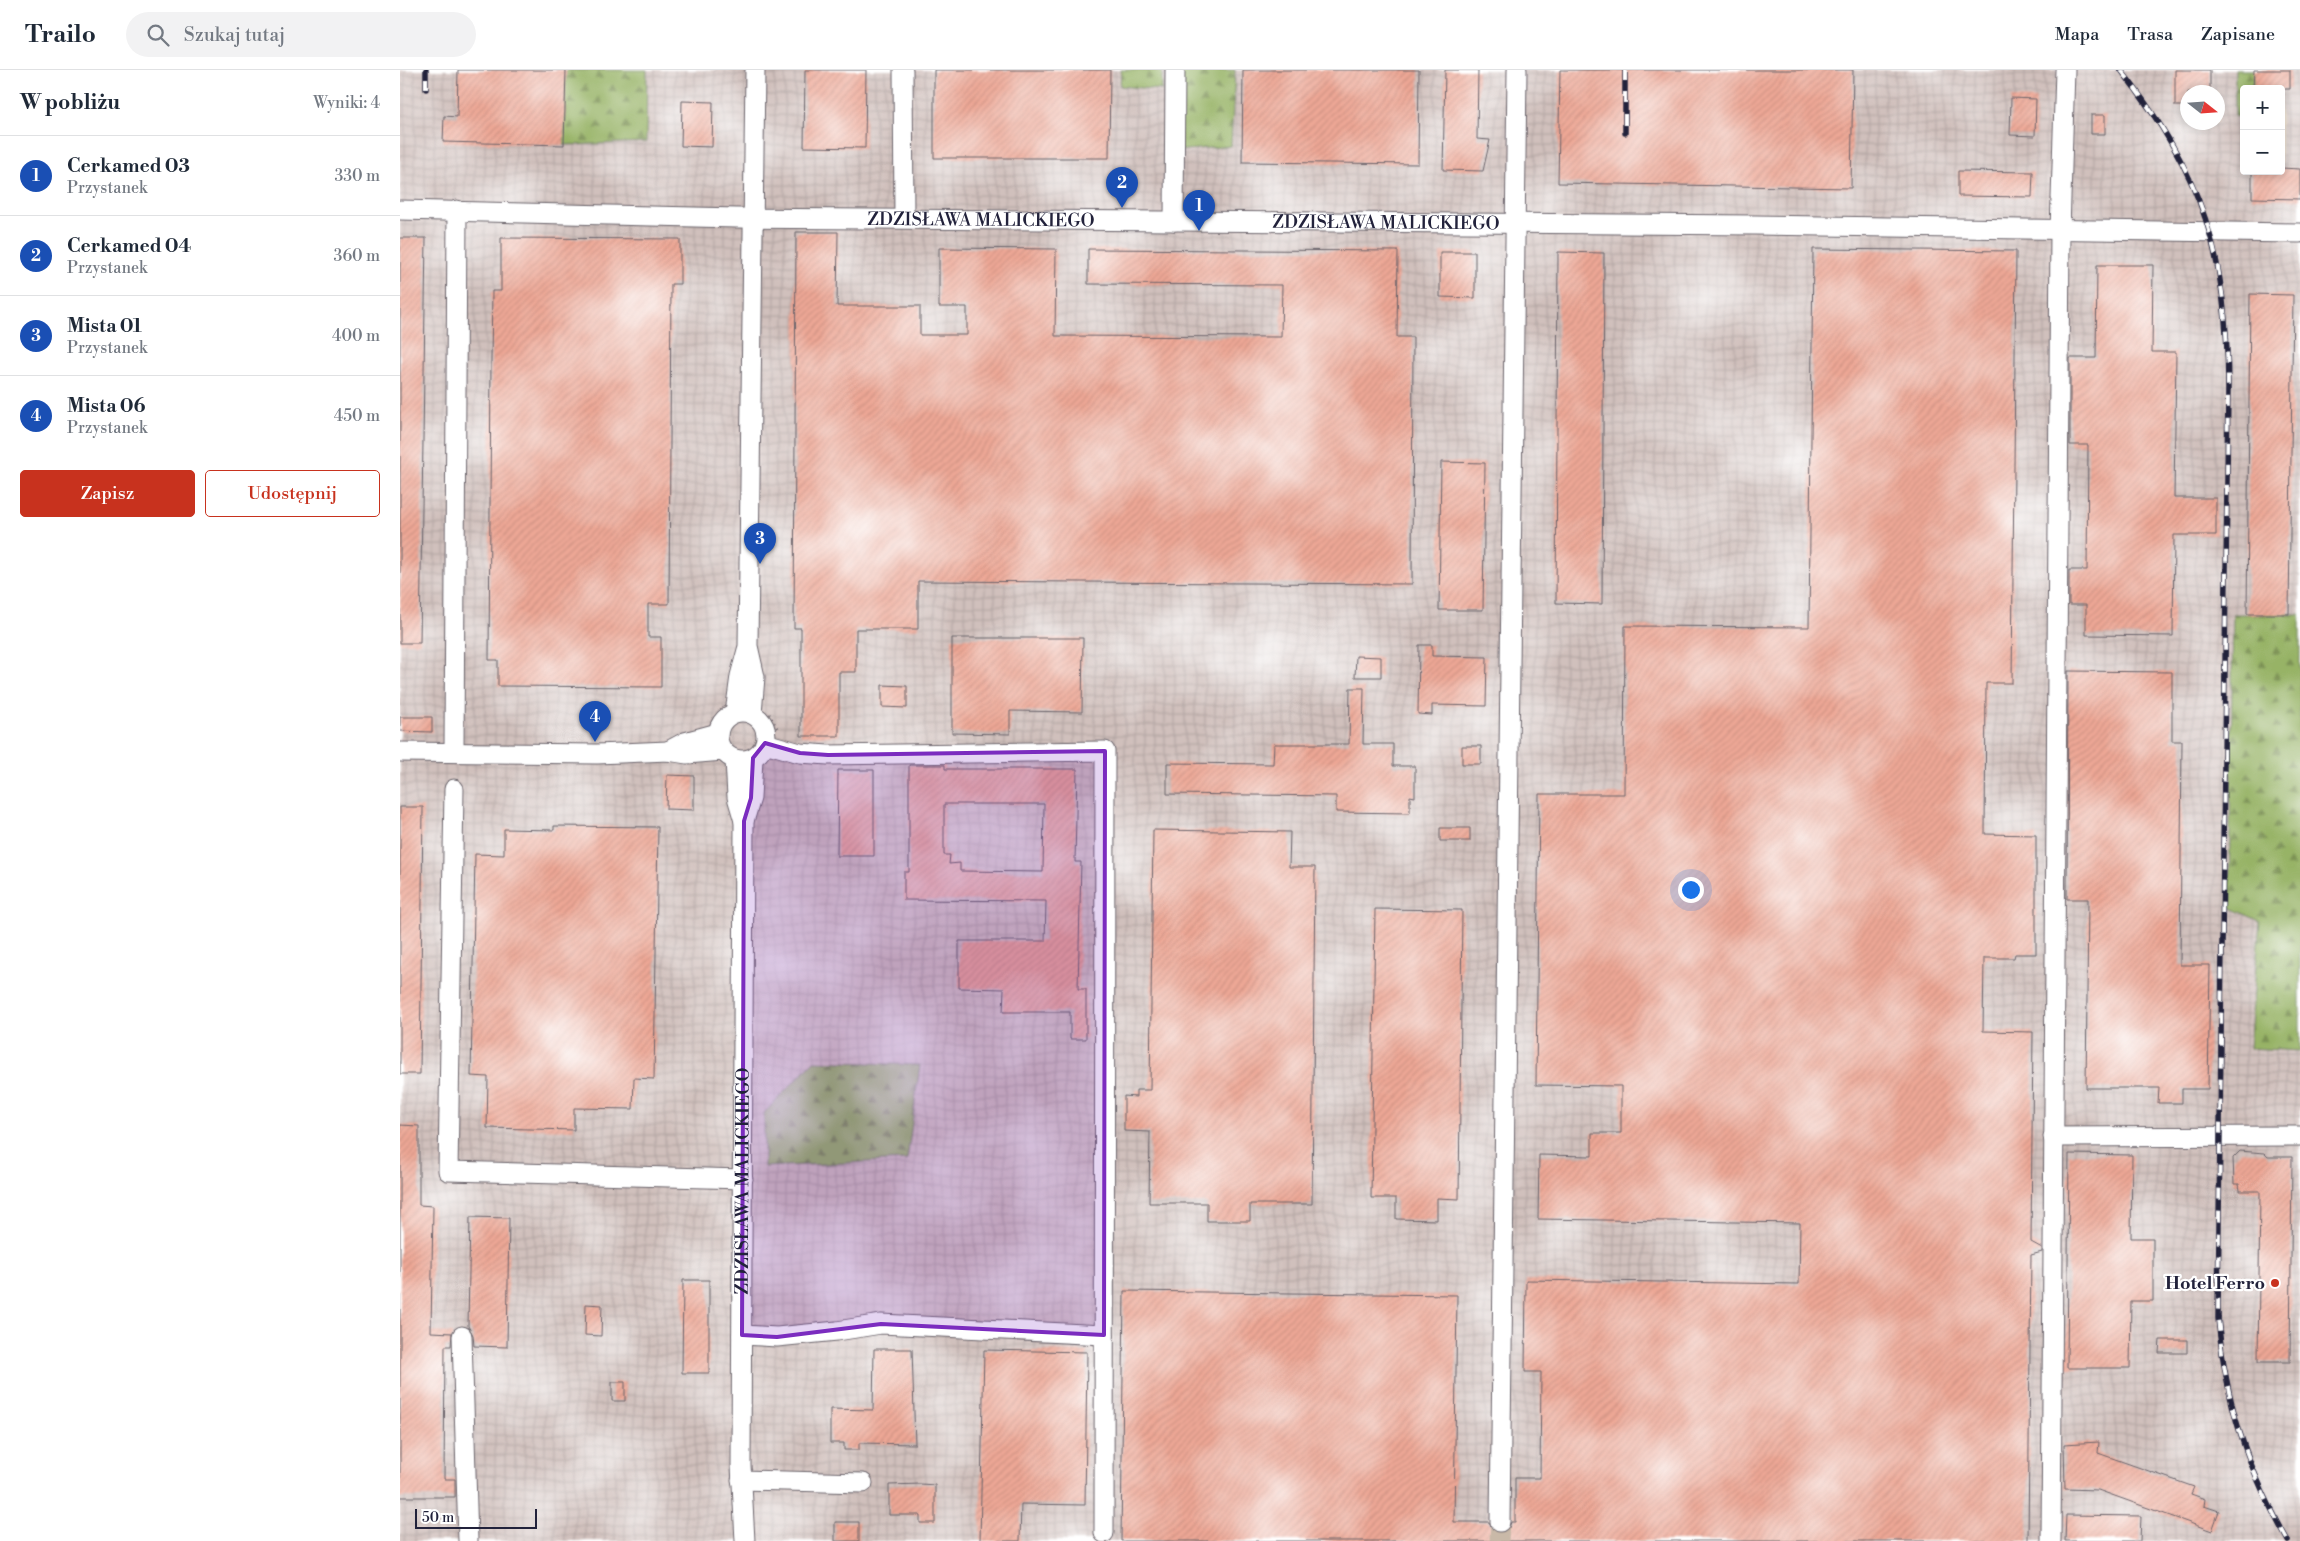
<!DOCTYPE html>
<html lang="pl">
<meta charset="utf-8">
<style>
:root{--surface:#fff;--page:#f2f2f3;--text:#1f2937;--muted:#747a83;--line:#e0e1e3;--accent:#c8321e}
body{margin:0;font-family:"Libre Bodoni",serif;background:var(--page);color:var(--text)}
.controls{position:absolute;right:15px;top:15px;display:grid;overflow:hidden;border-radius:5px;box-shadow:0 2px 8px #0003}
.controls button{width:45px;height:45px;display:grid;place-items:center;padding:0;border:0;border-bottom:1px solid var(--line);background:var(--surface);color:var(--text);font:25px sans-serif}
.compass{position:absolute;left:1780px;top:15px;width:45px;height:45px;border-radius:50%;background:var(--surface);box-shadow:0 2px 8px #0003;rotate:107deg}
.scale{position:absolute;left:15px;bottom:12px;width:122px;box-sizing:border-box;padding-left:5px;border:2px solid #22223b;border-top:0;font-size:14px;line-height:18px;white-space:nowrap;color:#22223b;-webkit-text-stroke:4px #fff;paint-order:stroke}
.you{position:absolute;left:1290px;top:819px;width:18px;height:18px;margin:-12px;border:4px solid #fff;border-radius:50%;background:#1a73e8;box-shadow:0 0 0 8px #1a73e833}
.badge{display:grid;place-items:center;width:32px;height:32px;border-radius:50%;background:var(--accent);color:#fff;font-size:16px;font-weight:700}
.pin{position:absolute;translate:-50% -41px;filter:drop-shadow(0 1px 2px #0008)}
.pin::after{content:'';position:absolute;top:26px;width:18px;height:15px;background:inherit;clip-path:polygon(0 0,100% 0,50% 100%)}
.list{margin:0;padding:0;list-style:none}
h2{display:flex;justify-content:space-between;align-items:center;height:65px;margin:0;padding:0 20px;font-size:21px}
h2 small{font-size:16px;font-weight:400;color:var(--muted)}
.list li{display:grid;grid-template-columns:32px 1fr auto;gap:15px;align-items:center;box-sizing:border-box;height:80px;padding:0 20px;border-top:1px solid var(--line)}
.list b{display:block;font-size:19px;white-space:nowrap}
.list p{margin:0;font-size:16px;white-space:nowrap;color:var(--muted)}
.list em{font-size:16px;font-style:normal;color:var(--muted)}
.actions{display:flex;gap:10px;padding:15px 20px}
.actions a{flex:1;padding:11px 0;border:1px solid var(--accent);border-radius:5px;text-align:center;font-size:18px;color:var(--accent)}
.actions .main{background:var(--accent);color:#fff}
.icon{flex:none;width:28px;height:28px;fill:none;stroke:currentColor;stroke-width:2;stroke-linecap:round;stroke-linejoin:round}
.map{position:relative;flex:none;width:1900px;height:1471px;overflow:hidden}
header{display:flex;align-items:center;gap:30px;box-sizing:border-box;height:70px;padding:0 25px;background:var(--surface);border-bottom:1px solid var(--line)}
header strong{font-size:24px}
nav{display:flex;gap:28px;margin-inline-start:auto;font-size:18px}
.search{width:350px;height:45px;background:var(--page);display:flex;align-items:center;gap:12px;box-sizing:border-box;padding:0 18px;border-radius:28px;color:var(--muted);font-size:19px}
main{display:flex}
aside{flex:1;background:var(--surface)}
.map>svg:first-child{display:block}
.industrial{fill:url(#industrial-grid);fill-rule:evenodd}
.forest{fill:url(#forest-firs);stroke:#5c6a50}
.building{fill:url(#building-hatch);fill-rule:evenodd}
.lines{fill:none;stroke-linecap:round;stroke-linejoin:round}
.minor-tunnel{stroke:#c9b9a8;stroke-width:19;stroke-dasharray:19 9;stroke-linecap:butt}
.minor-casing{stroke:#6b646b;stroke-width:21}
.path{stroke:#6b646b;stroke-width:3;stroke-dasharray:1 4;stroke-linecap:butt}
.minor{stroke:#fff;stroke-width:19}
.rail-casing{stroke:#22223b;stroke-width:5.5}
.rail{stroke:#fff;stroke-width:4;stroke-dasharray:11;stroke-linecap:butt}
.marked{fill:#7b2cbf;fill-opacity:0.2;stroke:#7b2cbf;stroke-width:4;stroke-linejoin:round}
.poi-dot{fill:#c8321e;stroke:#fff;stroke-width:2}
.labels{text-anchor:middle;stroke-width:4.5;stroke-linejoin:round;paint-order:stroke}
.street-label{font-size:18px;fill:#22223b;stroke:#fff}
.poi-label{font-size:18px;font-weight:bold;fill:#22223b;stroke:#fff;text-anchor:end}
</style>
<header>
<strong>Trailo</strong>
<div class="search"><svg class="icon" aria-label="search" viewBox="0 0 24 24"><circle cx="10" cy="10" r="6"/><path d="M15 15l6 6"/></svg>Szukaj tutaj</div>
<nav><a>Mapa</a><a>Trasa</a><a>Zapisane</a></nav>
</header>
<main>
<aside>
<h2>W pobliżu<small>Wyniki: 4</small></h2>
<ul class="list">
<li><span class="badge" style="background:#1a4fb4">1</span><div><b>Cerkamed 03</b><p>Przystanek</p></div><em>330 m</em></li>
<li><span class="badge" style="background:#1a4fb4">2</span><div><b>Cerkamed 04</b><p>Przystanek</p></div><em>360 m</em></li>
<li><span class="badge" style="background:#1a4fb4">3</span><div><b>Mista 01</b><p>Przystanek</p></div><em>400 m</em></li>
<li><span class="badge" style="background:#1a4fb4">4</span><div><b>Mista 06</b><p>Przystanek</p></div><em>450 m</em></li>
</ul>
<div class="actions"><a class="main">Zapisz</a><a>Udostępnij</a></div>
</aside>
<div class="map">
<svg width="1900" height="1471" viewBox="0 0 1900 1471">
<defs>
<pattern id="industrial-grid" width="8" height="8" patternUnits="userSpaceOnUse" patternTransform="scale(1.25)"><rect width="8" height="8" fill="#d0c0bc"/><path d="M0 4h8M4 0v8" fill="none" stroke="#b2a5a2"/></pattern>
<pattern id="forest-firs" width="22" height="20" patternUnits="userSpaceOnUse" patternTransform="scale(1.25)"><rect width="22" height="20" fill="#97b366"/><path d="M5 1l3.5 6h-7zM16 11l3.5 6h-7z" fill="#7b9155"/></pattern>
<pattern id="building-hatch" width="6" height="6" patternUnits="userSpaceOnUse" patternTransform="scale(1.25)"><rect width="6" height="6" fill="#eda795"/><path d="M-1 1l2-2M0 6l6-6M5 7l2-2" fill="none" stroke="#cb8f81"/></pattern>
</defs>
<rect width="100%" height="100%" fill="#fff"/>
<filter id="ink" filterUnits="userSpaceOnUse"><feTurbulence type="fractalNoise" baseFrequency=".02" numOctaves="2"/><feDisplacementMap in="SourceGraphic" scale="10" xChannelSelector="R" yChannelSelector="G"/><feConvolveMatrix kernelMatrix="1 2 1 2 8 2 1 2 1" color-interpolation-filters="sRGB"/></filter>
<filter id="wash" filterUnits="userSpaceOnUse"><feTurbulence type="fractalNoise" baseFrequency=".0096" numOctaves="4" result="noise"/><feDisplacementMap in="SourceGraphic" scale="20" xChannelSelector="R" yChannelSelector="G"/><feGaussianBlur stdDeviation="1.12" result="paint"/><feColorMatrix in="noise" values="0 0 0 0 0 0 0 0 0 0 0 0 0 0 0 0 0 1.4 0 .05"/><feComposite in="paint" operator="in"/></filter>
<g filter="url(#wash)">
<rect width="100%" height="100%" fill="#f3dfc3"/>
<path class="industrial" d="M0 0H1900V1471H0ZM1844 19H1881V101H1844ZM1788 22H1818V52H1788Z"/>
<path class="forest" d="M166 0H247L246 72 164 75Z
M721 0H762V20L720 16Z
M782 0H835L831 76 775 81Z
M1835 0H1854L1853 19H1844V46H1835Z
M1833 544H1900V981L1849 978 1860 851 1829 837Z
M414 991 520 995 507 1090 364 1097V1043Z"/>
<g id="blocks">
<path class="building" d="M58 0H166L164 75 43 72 44 46 57 47Z
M405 0H466L465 78 404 77Z
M534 0H710L709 88H534Z
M843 0H1019L1018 94 842 92Z
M1045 0H1078L1077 69 1090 70 1083 101 1043 100Z
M1160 0H1453L1451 118 1158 113Z
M1775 0H1810V22H1788V36H1775Z
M1854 0H1890V19H1853Z
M1611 28 1636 29 1635 66 1610 65Z
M282 31 313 32 312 77 281 76Z
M1691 45H1705V64H1691Z
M1881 98 1900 99V129L1852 128V101H1881Z
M1558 101 1633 102 1632 127 1558 126Z
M396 162H438L437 236H520V265H567V237H539V178L656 179 655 266 881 267 882 215 688 214V179L998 181 997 267H1013L1012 514 518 511V559H456V602H439V666H401V558H394Z
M0 168H26L20 573H0Z
M101 168 280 169V214H271L269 534H248V567H261V617L98 616V590H89L91 289 92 221H101Z
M1413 179 1616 181 1612 613H1586L1585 764 1636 765V884H1615L1614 888H1584L1583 961 1633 962 1631 1172 1642 1178V1182L1631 1185 1628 1471H721L724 1221 1057 1225 1054 1452H1089L1094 1461 1100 1463 1109 1458 1111 1452H1115V1408H1140L1141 1302H1125L1126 1210 1399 1214 1400 1153 1138 1149 1139 1085 1192 1086V1063H1221V1016L1136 1015 1139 724H1224L1225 556 1409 557Z
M1040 182H1075V228L1040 227Z
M1158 182 1204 183 1202 534 1156 533Z
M1697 195H1753L1752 282H1776L1774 428H1816V465H1774L1773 566 1686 565V535H1669V500H1687L1688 375H1670V288H1696Z
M1850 224 1893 225 1889 544H1847Z
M1041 392 1085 393 1083 540H1039Z
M552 568H683L682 642 610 641V664L552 663Z
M1019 575H1032V586L1087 587 1086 636 1032 635V645L1018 644Z
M956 586 981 587V607H955Z
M1668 601 1772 602V671H1782L1780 895H1810L1808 1019H1782V1033H1758L1759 1018H1686L1688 829H1667Z
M482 615 507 616V638L482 637Z
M950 618H964L963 674H993V696H1015V727L1010 726V743L936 742V726L767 724V693L873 694 874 674H949Z
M0 647H32V662L0 661Z
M1062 676H1081V694H1062Z
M509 695H545V699H677L675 792H681L678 919H686V969H670V942H603L604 919 559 918V871H645L646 831 504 830V802H509ZM544 734H644L643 802 560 801V793L549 794 550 785H544Z
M438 700H474V786H437Z
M267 705 294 706V740L266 739Z
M0 737H23L20 1004H0Z
M154 756 258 757 254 1009 234 1008 233 1039 174 1038V1060L87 1058 88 1007 71 1006 75 784 104 785V759L154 760Z
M1040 758H1070V771H1040Z
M753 760 890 762 889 797H915L912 1134H850V1151H807V1133H749L750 1062 724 1061V1026L736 1027V1020H750Z
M975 839 1062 840 1059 1129 1037 1128V1150L996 1149V1128H971Z
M0 1055 19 1056V1135L33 1136 31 1262 52 1263 51 1276H45L44 1409H55V1427H0Z
M1840 1081 1864 1083 1868 1087H1892L1890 1292H1858L1860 1121H1840L1839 1114H1834L1833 1088Z
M1669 1084 1732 1085 1731 1168H1753V1231H1731L1730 1298H1667Z
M70 1147 109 1148 107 1277 74 1276 73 1265 68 1256Z
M283 1210H309V1303H282Z
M186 1234 202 1235 201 1266 185 1265Z
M1760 1270H1787V1283H1759Z
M474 1279H512L515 1374 459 1373V1380H444V1373H430V1339L473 1340Z
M584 1280 687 1282 685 1435 621 1434 620 1471H580Z
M212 1312H225V1331H212Z
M1699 1372 1698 1383 1794 1417 1791 1424 1805 1429 1804 1436 1819 1441 1812 1461 1698 1420 1665 1419 1664 1374Z
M521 1414 535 1415V1453H520V1445H489V1415Z
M1666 1445 1741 1446 1740 1471H1665Z
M435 1452H459V1471H435Z"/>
</g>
</g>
<g filter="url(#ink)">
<use href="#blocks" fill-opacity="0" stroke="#6b646b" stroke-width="1"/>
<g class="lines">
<path class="minor-tunnel" d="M1099 1471 1100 1452"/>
<g class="minor-casing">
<g id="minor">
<path d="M503 0 504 148"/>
<path id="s1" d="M0 140 337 148 1356 155 1900 163"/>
<path d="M774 151 775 0"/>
<circle cx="342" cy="666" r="24"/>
<path d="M335 643 340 606 347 580"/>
<path d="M352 644 355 607 348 576 355 0"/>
<path d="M365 673 400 683 428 685 705 681 704 1463"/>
<path d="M54 681 57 140"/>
<path d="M268 681 285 672 318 663"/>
<path d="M0 682 197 684 268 681 287 684 323 681"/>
<path d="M335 689 337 727 344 751"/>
<path d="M54 719 48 1101 343 1109"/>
<path d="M1653 1067 1900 1066"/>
<path d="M342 1265 377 1267 437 1261 481 1254 704 1265"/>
<path d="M62 1266 68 1471"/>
<path d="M341 1410 463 1413"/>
<path d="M1100 1452 1117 0"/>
<path id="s2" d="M345 1471 341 1395 344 751 351 728 353 688"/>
<path d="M1651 1471 1660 160 1665 0"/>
</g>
</g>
<path class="path" d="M369 644 377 658"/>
<use href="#minor" class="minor"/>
<g class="rail-casing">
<path id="rail" d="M1225 0V63
M1721 0C1804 106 1827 184 1828 318L1818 1248C1826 1335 1846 1395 1888 1471
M26 19V0"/>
</g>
<use href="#rail" class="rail"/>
</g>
</g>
<path class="marked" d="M365 673 400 683 428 685 705 681 704 1265 481 1254 377 1267 342 1265 344 751 351 728 353 688Z"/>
<circle class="poi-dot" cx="1875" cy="1213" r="5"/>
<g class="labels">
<g class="street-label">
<text dy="6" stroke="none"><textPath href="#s1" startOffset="581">ZDZISŁAWA MALICKIEGO</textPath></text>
<text dy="6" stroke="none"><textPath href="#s1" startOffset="986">ZDZISŁAWA MALICKIEGO</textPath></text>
<text dy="6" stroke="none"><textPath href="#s2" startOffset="360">ZDZISŁAWA MALICKIEGO</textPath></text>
</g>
<g class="poi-label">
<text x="1865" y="1219">Hotel Ferro</text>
</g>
</g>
</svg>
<div class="controls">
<button>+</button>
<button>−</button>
</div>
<svg class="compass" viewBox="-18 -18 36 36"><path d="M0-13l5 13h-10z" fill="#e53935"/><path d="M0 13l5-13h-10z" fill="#747a83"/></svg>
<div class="scale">50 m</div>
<div class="you"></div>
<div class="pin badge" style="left:799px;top:161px;background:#1a4fb4">1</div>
<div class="pin badge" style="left:722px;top:138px;background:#1a4fb4">2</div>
<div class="pin badge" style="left:360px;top:494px;background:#1a4fb4">3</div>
<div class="pin badge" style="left:195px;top:672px;background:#1a4fb4">4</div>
</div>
</main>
